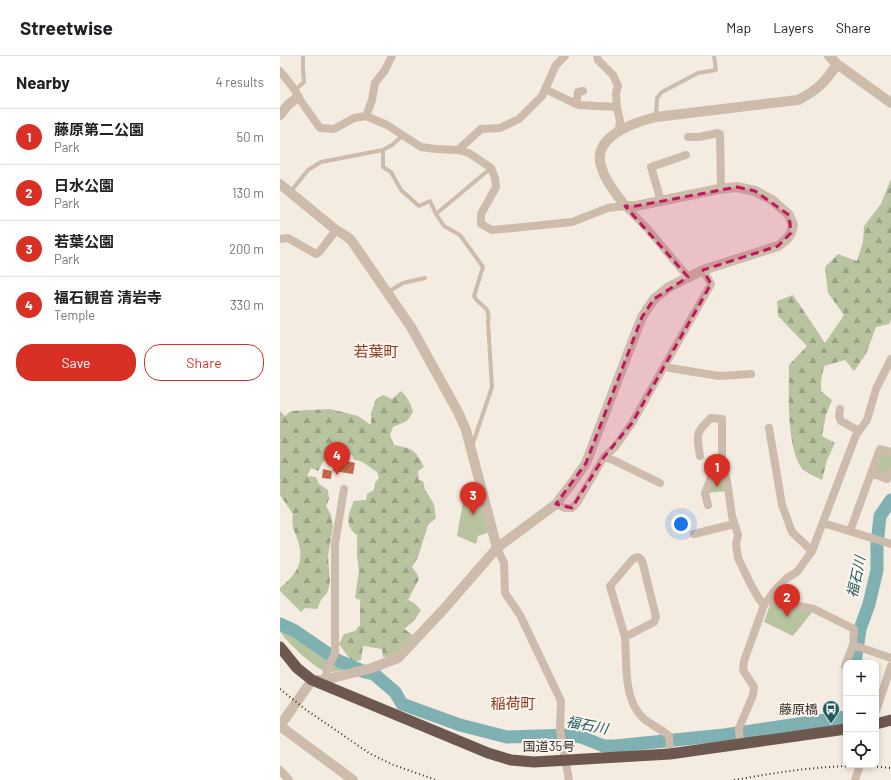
<!DOCTYPE html>
<meta charset="utf-8">
<style>
:root{--surface:#fff;--page:#f2f2f2;--text:#202124;--muted:#757577;--line:#e0e0e0;--accent:#d93025}
body{margin:0;font-family:Barlow,"Noto Sans JP",sans-serif;background:var(--page);color:var(--text)}
.controls{position:absolute;right:12px;bottom:12px;display:grid;overflow:hidden;border-radius:8px;box-shadow:0 2px 6px #0003}
.controls button{width:36px;height:36px;display:grid;place-items:center;padding:0;border:0;border-bottom:1px solid var(--line);background:var(--surface);color:var(--text);font:20px sans-serif}
.you{position:absolute;left:401px;top:468px;width:14px;height:14px;margin:-10px;border:3px solid #fff;border-radius:50%;background:#1a73e8;box-shadow:0 0 0 6px #1a73e833}
.badge{display:grid;place-items:center;width:26px;height:26px;border-radius:50%;background:var(--accent);color:#fff;font-size:13px;font-weight:700}
.pin{position:absolute;translate:-50% -33px;filter:drop-shadow(0 1px 2px #0008)}
.pin::after{content:'';position:absolute;top:21px;width:14px;height:12px;background:inherit;clip-path:polygon(0 0,100% 0,50% 100%)}
.list{margin:0;padding:0;list-style:none}
h2{display:flex;justify-content:space-between;align-items:center;height:52px;margin:0;padding:0 16px;font-size:17px}
h2 small{font-size:13px;font-weight:400;color:var(--muted)}
.list li{display:grid;grid-template-columns:26px 1fr auto;gap:12px;align-items:center;box-sizing:border-box;height:56px;padding:0 16px;border-top:1px solid var(--line)}
.list b{display:block;font-size:15px;white-space:nowrap}
.list p{margin:0;font-size:13px;white-space:nowrap;color:var(--muted)}
.list em{font-size:13px;font-style:normal;color:var(--muted)}
.actions{display:flex;gap:8px;padding:12px 16px}
.actions a{flex:1;padding:9px 0;border:1px solid var(--accent);border-radius:16px;text-align:center;font-size:14px;color:var(--accent)}
.actions .main{background:var(--accent);color:#fff}
.icon{flex:none;width:22px;height:22px;fill:none;stroke:currentColor;stroke-width:2;stroke-linecap:round;stroke-linejoin:round}
.map{position:relative;flex:none;width:611px;height:724px;overflow:hidden}
header{display:flex;align-items:center;gap:24px;box-sizing:border-box;height:56px;padding:0 20px;background:var(--surface);border-bottom:1px solid var(--line)}
header strong{font-size:19px}
nav{display:flex;gap:22px;margin-inline-start:auto;font-size:14px}
main{display:flex}
aside{flex:1;background:var(--surface)}
.map>svg:first-child{display:block}
.forest{fill:url(#forest-firs)}
.park{fill:#b8c4a0}
.lines{fill:none;stroke-linecap:round;stroke-linejoin:round}
.river{stroke:#7fb0b2;stroke-width:13}
.building{fill:url(#building-hatch)}
.service{stroke:#cdbbac;stroke-width:4}
.minor{stroke:#cdbbac;stroke-width:8}
.tertiary{stroke:#cdbbac;stroke-width:10}
.trunk{stroke:#6c584f;stroke-width:11}
.rail{stroke:#3b302b;stroke-width:2;stroke-dasharray:1 3;stroke-linecap:butt}
.marked{fill:#c2185b;fill-opacity:0.2;stroke:#c2185b;stroke-width:3;stroke-dasharray:8 5;stroke-linejoin:round}
.labels{text-anchor:middle;stroke-width:4;stroke-linejoin:round;paint-order:stroke}
.poi-label{font-size:13px;fill:#3b302b;stroke:#fbf5ee;text-anchor:end}
.street-label{font-size:13px;fill:#3b302b;stroke:#fbf5ee}
.water-label{font-size:14px;font-style:italic;fill:#1f5a5e;stroke:#fbf5ee}
.quarter-label{font-size:15px;fill:#8c3b22;stroke:#fbf5ee}
</style>
<header>
<strong>Streetwise</strong>
<nav><a>Map</a><a>Layers</a><a>Share</a></nav>
</header>
<main>
<aside>
<h2>Nearby<small>4 results</small></h2>
<ul class="list">
<li><span class="badge">1</span><div><b>藤原第二公園</b><p>Park</p></div><em>50 m</em></li>
<li><span class="badge">2</span><div><b>日水公園</b><p>Park</p></div><em>130 m</em></li>
<li><span class="badge">3</span><div><b>若葉公園</b><p>Park</p></div><em>200 m</em></li>
<li><span class="badge">4</span><div><b>福石観音 清岩寺</b><p>Temple</p></div><em>330 m</em></li>
</ul>
<div class="actions"><a class="main">Save</a><a>Share</a></div>
</aside>
<div class="map">
<svg width="611" height="724" viewBox="0 0 611 724">
<defs>
<pattern id="forest-firs" width="22" height="20" patternUnits="userSpaceOnUse"><rect width="22" height="20" fill="#b8c4a0"/><path d="M5 1l3.5 6h-7zM16 11l3.5 6h-7z" fill="#97a083"/></pattern>
<pattern id="building-hatch" width="6" height="6" patternUnits="userSpaceOnUse"><rect width="6" height="6" fill="#c8694b"/><path d="M-1 1l2-2M0 6l6-6M5 7l2-2" fill="none" stroke="#a4573f"/></pattern>
</defs>
<rect width="100%" height="100%" fill="#f4ebe1"/>
<path class="forest" d="M611 123V264L609 268 596 271 586 298 574 315 565 304 544 310 541 325V335L552 344 546 359 542 380 555 387 547 404 542 424C537 421 525 417 521 411 506 387 509 338 509 309L527 290 498 260 497 245 513 239 545 287 564 259 548 237 545 211 558 198 577 205 583 186 584 170 601 148Z
M121 335C127 341 131 347 133 356L127 365 113 371 110 379 114 389C133 393 135 393 144 411L138 415 139 424 143 425 145 434 154 448 156 462 148 469 138 501 132 511 137 518 139 523 128 544 134 547 141 554 134 565 124 573 133 579 117 600 103 601 102 593 83 590 81 604 72 606 59 588 64 578 75 575 80 569V544L75 542 79 515 77 501V479C64 470 68 458 74 445L86 444 87 438 94 434 95 427 99 422 97 416C90 412 83 404 74 404L72 399C63 399 57 401 50 400L43 406 38 415 31 412 27 420 36 421 39 428 48 434 49 443 46 450 51 459 53 470 48 500 50 527 47 537 41 544 37 553 25 552 21 556 0 535V532C16 518 25 508 18 485 14 473 11 472 13 458L0 439V355L5 360 11 355 50 353 78 360 91 369V357L96 343 103 339 112 343Z"/>
<path class="park" d="M601 395 611 398V410L608 419 595 415Z
M434 420H444L446 435 428 437Z
M186 439 198 442 210 476 198 480 196 488 177 480 184 440Z
M491 546 533 555 513 580 484 566Z
M0 569 66 612C61 616 49 617 42 614 33 610 4 584 0 575 0 574 0 570 0 569Z"/>
<g class="lines">
<path class="river" d="M0 568 15 575 59 605 85 616 94 618 115 636 122 648 180 669 227 681 290 679 301 681 324 690H335L444 679 566 661
M575 607 580 573 589 548 597 514V489L600 460 611 444"/>
</g>
<path class="building" d="M55 402 75 407 73 418 53 415Z
M43 413 52 415 51 423 42 422Z"/>
<g class="lines">
<path class="service" d="M15 34 24 26 23 13V0
M376 61 377 42 382 36 418 17 436 14 434 0
M103 94V111L111 116 121 134 139 150 150 145 156 158 164 170 180 179 203 211 194 240C199 251 211 248 208 266L212 331 192 390
M11 135 28 114 41 106 103 94 112 89 122 80
M156 158 211 112
M108 236 123 227 145 222"/>
<path class="minor" d="M317 0 318 4 333 19 338 30 336 37 337 52 340 65 339 74
M0 15 15 34 18 41 40 72 54 73 74 62 86 60 107 69 141 91 156 93 178 94 189 97 211 112 215 122 216 131 201 158V168L212 174 292 166 328 152 345 150 367 172 408 221
M265 33 298 49 337 51
M296 48 298 36 303 35
M86 60 92 44 95 27 105 14 112 0
M408 81H419L438 77 440 78 441 132
M178 94 201 73 220 72 239 63 262 40 276 9 285 0
M381 145 371 111 406 99
M0 183 8 182 36 198 40 195 56 174
M384 311 439 320 471 318
M560 353 559 360 561 365 579 375
M489 372 502 449 512 476 532 495
M420 400C417 379 414 378 431 362L442 363V408L447 425 452 460 458 479 456 488 458 502 471 529 479 543 484 549
M324 401 333 404 380 427
M591 417 607 423 611 415
M276 448 285 452H292L297 447 324 401 335 391 352 367 431 228 423 214
M428 449 425 437 433 417 445 416
M543 467 611 488
M570 475 600 393 611 396
M414 478 454 468
M217 492 224 507 225 537 240 559 281 645 280 674 289 724
M358 501 361 503 363 508 376 561 374 566 345 581 330 530 353 503Z
M488 544 534 553 574 573 573 589 565 610
M345 581C347 608 343 643 363 662 371 669 381 673 389 680L390 698
M573 589 611 602
M44 624 51 605 55 598V488L64 433
M596 655 611 610
M460 688 459 672 473 639 474 631 463 614 464 605 484 549 495 534 507 522 517 516 532 495 576 379 587 364 596 333 611 303
M0 714 9 724
M575 724 580 709"/>
<path class="tertiary" d="M549 0 557 8 611 47
M0 59 8 49 18 41
M0 128 56 174 66 180 71 184 131 271 178 356 186 374 217 492
M0 670 32 624H44L92 612 118 602 163 554 217 492 276 448 292 427 306 407 358 271 362 261 374 243 389 231 423 214 498 190 506 184 511 177 513 169 509 159 492 144 475 135 457 131 439 133 356 150H345C336 137 325 125 321 110 312 80 355 66 376 61L518 44C537 34 545 27 557 8
M0 670 73 724"/>
<path class="trunk" d="M0 591 17 612 32 624 208 697 231 704 254 706 390 698 566 673
M596 668 611 664"/>
<path class="rail" d="M0 633 25 653 89 697 111 708 156 724
M454 724C506 715 558 706 611 712"/>
</g>
<path class="marked" d="M457 131 475 135 509 159 511 177 498 190 423 214 431 228 352 367 324 401 292 452 276 448 306 407 362 261 374 243 408 221 345 150H356Z"/>
<defs>
<g id="bus-pin" transform="scale(0.9)"><path d="M0 17L-7.5 6A9.5 9.5 0 1 1 7.5 6Z" fill="#1f5a5e" stroke="#fbf5ee"/><path d="M-5-6H5V4H4V6H2V4H-2V6H-4V4H-5ZM-3.5-4V0h7V-4ZM-3.5 1.2v1.5H-2V1.2ZM2 1.2v1.5H3.5V1.2Z" fill="#fff"/></g>
</defs>
<g fill-rule="evenodd">
<use href="#bus-pin" x="551" y="653"/>
</g>
<g class="labels">
<g class="poi-label">
<text x="538" y="658">藤原橋</text>
</g>
<g class="street-label">
<text x="269" y="695">国道35号</text>
</g>
<g class="water-label">
<text transform="translate(576 521) rotate(-78)" y="5">福石川</text>
<text transform="translate(307 669) rotate(11)" y="5">福石川</text>
</g>
<g class="quarter-label">
<text x="96" y="301">若葉町</text>
<text x="233" y="653">稲荷町</text>
</g>
</g>
</svg>
<div class="controls">
<button>+</button>
<button>−</button>
<button><svg class="icon" aria-label="locate" viewBox="0 0 24 24"><circle cx="12" cy="12" r="6"/><path d="M12 2v4M12 18v4M2 12h4M18 12h4"/></svg></button>
</div>
<div class="you"></div>
<div class="pin badge" style="left:437px;top:431px">1</div>
<div class="pin badge" style="left:507px;top:561px">2</div>
<div class="pin badge" style="left:193px;top:459px">3</div>
<div class="pin badge" style="left:57px;top:419px">4</div>
</div>
</main>
